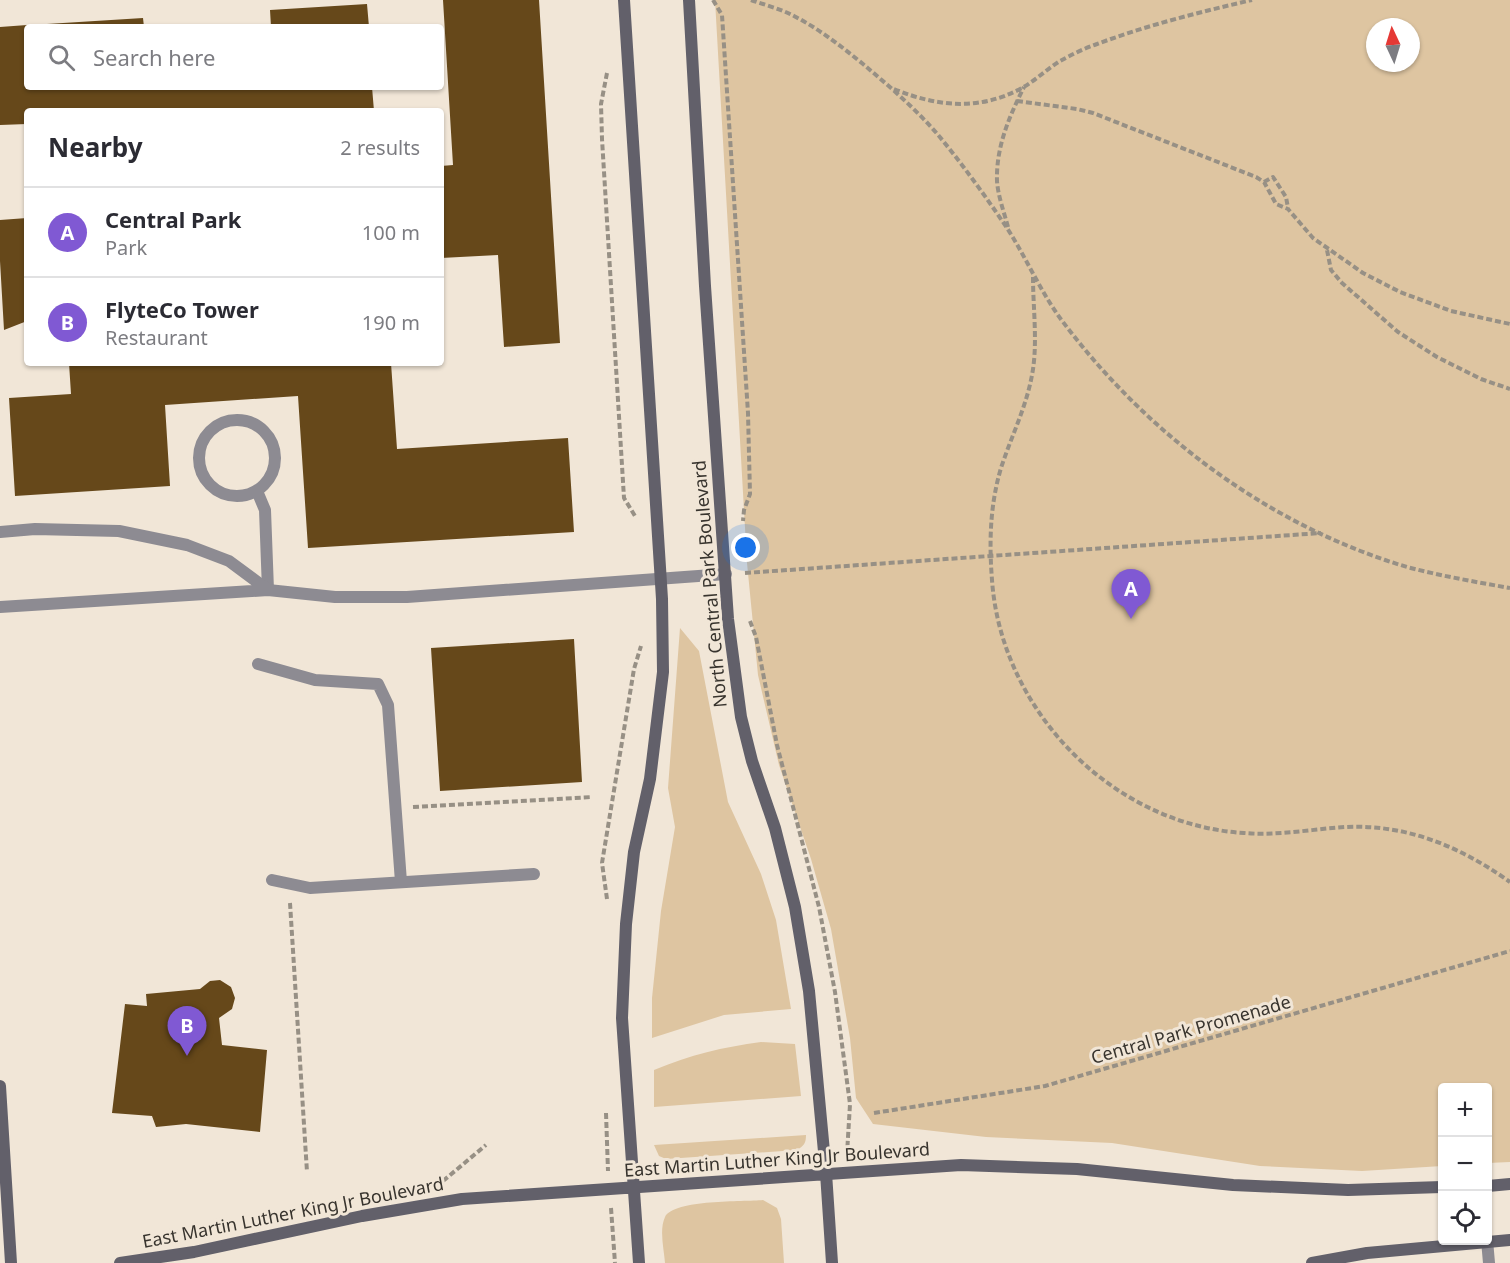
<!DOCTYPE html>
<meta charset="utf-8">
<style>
:root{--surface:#fff;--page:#f7f7f7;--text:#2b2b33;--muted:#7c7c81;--line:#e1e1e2;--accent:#8059d3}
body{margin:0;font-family:"Noto Sans",sans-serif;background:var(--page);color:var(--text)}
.controls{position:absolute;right:18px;bottom:18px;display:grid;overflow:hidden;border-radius:6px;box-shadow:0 2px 4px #0004}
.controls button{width:54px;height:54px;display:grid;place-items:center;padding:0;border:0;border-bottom:2px solid var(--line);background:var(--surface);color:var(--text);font:30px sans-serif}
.compass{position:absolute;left:1366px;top:18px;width:54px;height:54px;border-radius:50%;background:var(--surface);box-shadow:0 2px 4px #0004;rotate:356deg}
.you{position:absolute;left:746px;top:548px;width:21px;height:21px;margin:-15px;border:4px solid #fff;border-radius:50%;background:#1a73e8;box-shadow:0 0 0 9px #1a73e833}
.badge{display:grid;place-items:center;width:39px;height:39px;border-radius:50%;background:var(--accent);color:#fff;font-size:20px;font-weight:700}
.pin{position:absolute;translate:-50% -50px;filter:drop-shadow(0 2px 3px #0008)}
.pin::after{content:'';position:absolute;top:32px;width:21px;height:18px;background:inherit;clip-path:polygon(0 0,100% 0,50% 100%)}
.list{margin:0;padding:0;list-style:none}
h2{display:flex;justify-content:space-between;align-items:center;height:78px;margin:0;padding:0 24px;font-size:26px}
h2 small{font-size:20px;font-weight:400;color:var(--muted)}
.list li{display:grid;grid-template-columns:39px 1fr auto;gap:18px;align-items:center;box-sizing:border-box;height:90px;padding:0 24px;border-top:2px solid var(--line)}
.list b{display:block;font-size:22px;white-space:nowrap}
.list p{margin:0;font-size:20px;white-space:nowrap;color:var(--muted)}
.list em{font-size:20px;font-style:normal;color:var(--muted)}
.icon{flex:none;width:33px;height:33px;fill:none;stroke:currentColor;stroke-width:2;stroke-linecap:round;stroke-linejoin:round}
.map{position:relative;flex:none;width:1510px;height:1263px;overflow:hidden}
.search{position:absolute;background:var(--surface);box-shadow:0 2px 4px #0004;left:24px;top:24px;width:420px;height:66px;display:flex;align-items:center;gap:15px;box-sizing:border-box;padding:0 21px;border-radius:6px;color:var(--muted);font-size:22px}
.panel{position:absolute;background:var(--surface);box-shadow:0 2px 4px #0004;left:24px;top:108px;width:420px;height:258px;border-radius:6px}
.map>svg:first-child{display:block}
.green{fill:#dec5a1;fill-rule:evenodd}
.building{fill:#66481a}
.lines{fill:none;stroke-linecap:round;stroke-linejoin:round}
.path{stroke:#979085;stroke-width:4;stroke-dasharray:6 3;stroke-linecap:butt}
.lane{stroke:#8d8b92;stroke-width:12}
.street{stroke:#8d8b92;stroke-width:12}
.secondary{stroke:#62606a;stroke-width:12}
.labels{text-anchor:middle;stroke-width:6;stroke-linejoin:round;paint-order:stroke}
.street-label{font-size:18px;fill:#38342e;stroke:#f1e6d7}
</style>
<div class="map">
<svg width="1510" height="1263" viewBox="0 0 1510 1263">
<rect width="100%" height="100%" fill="#f1e6d7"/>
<path class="green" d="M715 0H1510V1162L1488 1163V1088H1442V1166L1362 1171 1260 1166 1112 1143 986 1137 873 1124 856 1098 850 1038 831 929 811 859 779 765 758 675 747 563ZM1375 27H1411V63H1375Z
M680 628 699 651 728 802 761 874 776 920 791 1009 724 1015 652 1038V998L661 911 675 827 668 788Z
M761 1042 795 1044 801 1096 654 1107V1070C690 1055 723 1047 761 1042Z
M806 1135C806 1143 804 1146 797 1150L666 1159 659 1156 654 1145Z
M763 1200 777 1208 781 1219 784 1263H665C664 1249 659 1230 665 1217 674 1199 744 1202 763 1200Z"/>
<path class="building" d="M443 0H539L560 343 504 347 498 255 441 258V166L453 165Z
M367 4 369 27H271L270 10Z
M143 18 144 27H31V25Z
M27 25V87H372L374 111H27V124L0 125V27Z
M27 218V321L4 330 0 261V220Z
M69 363H391L397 449 568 438 574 532 308 548 298 396 165 405 170 486 15 496 9 398 71 394Z
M574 639 582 782 440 791 431 648Z
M220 980 231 987 235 998 232 1009 219 1018 222 1045 267 1050 260 1132 186 1124 156 1127 152 1116 112 1113 125 1004 147 1006 146 994 200 989 210 981Z"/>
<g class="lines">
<path class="path" d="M713 0 722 15 748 413 750 494 744 510 743 521
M751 0C765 5 781 9 794 16 819 29 841 46 863 64 889 86 917 110 939 136 963 165 986 197 1007 228 1027 259 1041 293 1063 322 1149 436 1270 526 1407 567 1441 576 1476 582 1510 588
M607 73 601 104 602 139 624 498 635 516
M894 89C938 107 979 111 1022 88 1036 80 1047 69 1060 61 1071 55 1085 48 1097 44 1148 25 1200 12 1252 0
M1017 101 1077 109 1093 113 1256 177 1264 182 1276 204 1288 209 1313 238 1363 273 1400 292 1451 311 1510 324
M1264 182 1273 177 1286 197 1288 208
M1008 227C1004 212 998 196 997 181 996 147 1009 117 1024 87
M1327 250 1331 270 1342 283 1398 332 1437 357 1481 379 1510 389
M1033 277C1033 309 1038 344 1032 375 1026 408 1011 437 1001 468 990 505 989 542 992 580 1001 710 1112 825 1244 833 1278 836 1312 829 1346 827 1407 824 1461 847 1510 882
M745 573 1321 533
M750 621 756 637 777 745 819 907 835 992 850 1104 847 1154
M413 807 592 797
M607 899 602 863 634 669 641 646
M290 903 307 1172
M606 1113 608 1171
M874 1113 1045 1086 1510 951
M443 1181 486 1145
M611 1208 615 1263"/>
<path class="lane" d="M199 458a38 38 0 1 1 76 0a38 38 0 1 1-76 0Z
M257 491 265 510 268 590
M258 664 315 680 378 684 388 705 401 882
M272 880 310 888 534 874"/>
<path class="street" d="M0 532 35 529 119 531 187 545 229 561 268 590
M0 607 268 590 335 597H407L726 574
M1487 1240 1489 1263"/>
<path class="secondary" d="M624 0 662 599 663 672 650 779 634 852 626 924 622 1018 639 1263
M689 0 705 286 728 619 741 717 752 761 775 828 795 907 809 991 826 1173 832 1263
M0 1086 11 1263
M1488 1186 1510 1184
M120 1263 194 1252 362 1216 462 1199 961 1165 1077 1169 1233 1185 1348 1190 1442 1187
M1312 1263 1367 1253 1510 1240"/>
</g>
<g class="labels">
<g class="street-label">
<text transform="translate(710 584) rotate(-95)" y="6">North Central Park Boulevard</text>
<text transform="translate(1191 1030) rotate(-16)" y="6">Central Park Promenade</text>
<text transform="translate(777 1160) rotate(-4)" y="6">East Martin Luther King Jr Boulevard</text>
<text transform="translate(293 1213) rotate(-11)" y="6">East Martin Luther King Jr Boulevard</text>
</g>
</g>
</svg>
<div class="controls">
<button>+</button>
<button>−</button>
<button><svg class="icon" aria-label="locate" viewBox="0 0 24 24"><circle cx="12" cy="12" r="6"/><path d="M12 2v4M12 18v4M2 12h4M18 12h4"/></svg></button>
</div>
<svg class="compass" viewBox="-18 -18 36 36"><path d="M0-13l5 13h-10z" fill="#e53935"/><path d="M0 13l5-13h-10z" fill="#7c7c81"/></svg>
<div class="you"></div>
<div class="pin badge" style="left:1131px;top:619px">A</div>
<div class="pin badge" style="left:187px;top:1056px">B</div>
<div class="search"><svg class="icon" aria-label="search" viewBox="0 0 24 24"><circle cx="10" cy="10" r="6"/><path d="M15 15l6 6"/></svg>Search here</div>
<section class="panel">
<h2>Nearby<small>2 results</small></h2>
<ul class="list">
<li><span class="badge">A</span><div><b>Central Park</b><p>Park</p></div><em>100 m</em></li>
<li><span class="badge">B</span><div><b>FlyteCo Tower</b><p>Restaurant</p></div><em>190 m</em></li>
</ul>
</section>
</div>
